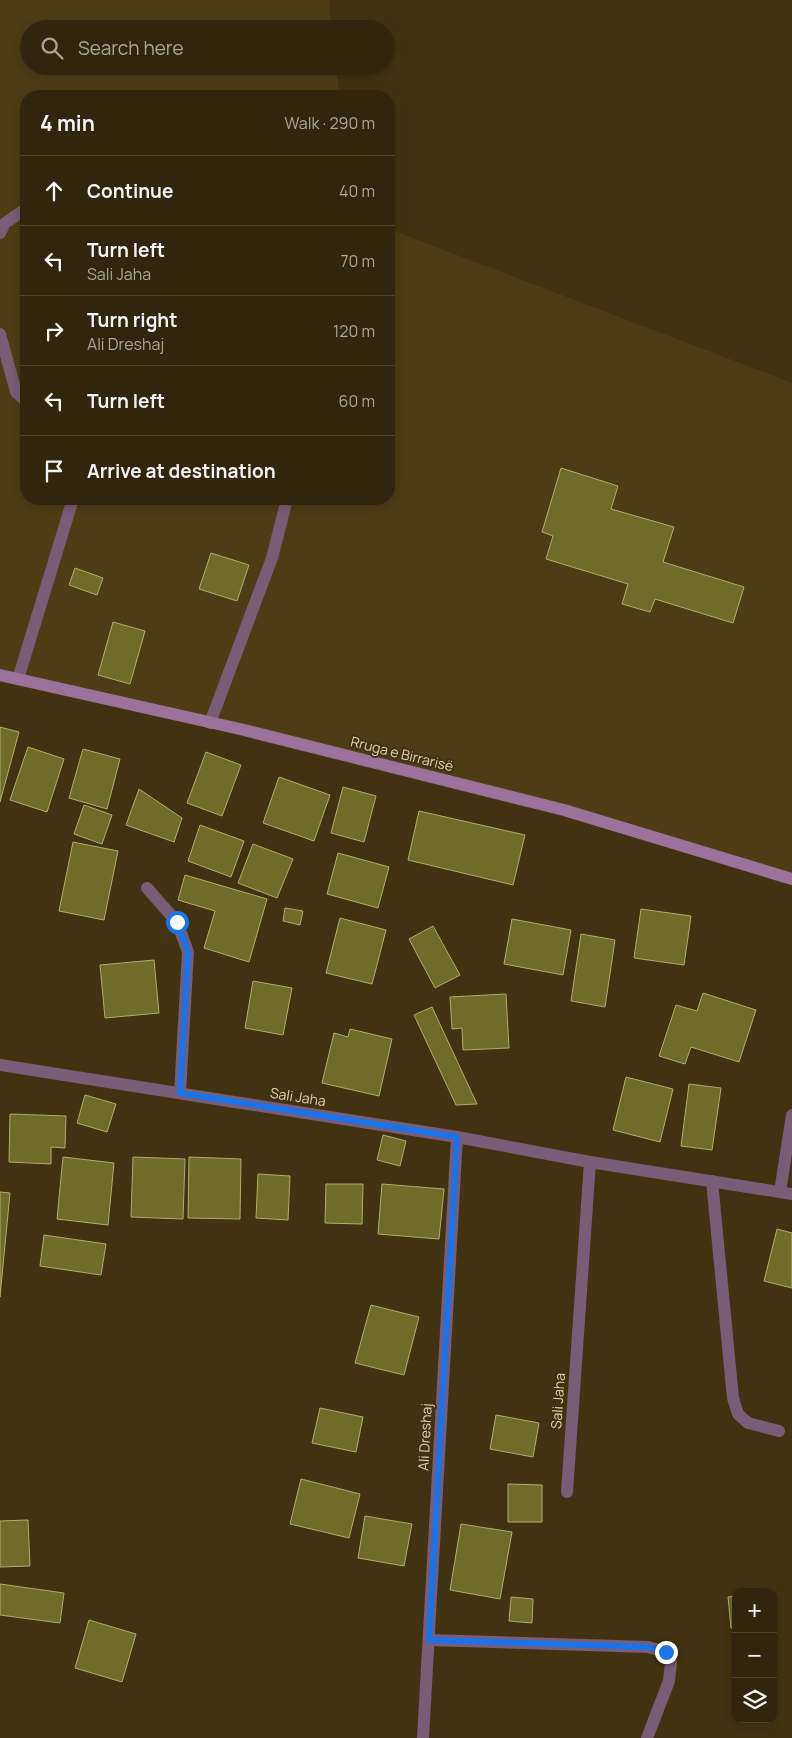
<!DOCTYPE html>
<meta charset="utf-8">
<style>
:root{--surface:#31260d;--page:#392e16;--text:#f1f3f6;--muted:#a8a59d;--line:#4c432e}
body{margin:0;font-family:Manrope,sans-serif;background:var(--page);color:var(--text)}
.controls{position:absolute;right:15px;bottom:15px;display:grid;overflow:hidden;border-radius:10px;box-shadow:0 2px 8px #0003}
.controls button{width:45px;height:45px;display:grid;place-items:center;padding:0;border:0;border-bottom:1px solid var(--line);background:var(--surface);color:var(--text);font:25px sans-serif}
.stop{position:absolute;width:15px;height:15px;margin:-11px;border:4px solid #1a73e8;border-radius:50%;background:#fff}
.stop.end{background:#1a73e8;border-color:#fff;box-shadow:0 1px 5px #0008}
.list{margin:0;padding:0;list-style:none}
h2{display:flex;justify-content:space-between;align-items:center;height:65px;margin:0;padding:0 20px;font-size:21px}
h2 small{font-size:16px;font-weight:400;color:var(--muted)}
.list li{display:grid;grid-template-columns:32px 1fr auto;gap:15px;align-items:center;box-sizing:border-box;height:70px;padding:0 20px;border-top:1px solid var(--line)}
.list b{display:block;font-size:19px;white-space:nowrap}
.list p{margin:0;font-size:16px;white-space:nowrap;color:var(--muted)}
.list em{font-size:16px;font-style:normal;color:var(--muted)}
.icon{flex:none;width:28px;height:28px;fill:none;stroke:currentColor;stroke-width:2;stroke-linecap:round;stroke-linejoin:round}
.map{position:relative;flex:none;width:792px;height:1738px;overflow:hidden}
.search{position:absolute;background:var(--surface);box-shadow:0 2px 8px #0003;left:20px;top:20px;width:375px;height:55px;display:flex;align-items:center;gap:12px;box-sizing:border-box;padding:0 18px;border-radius:28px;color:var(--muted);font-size:19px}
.panel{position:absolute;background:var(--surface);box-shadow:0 2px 8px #0003;left:20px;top:90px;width:375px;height:415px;border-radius:20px}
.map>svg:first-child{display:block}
.built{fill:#4c3d15}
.building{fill:#6e6c28;stroke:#afae6a}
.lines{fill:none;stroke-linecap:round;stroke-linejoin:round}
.lane{stroke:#775d76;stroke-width:12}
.street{stroke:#775d76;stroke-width:12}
.secondary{stroke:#9b729a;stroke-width:12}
.route{stroke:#1a73e8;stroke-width:6}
.labels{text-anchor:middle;stroke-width:4;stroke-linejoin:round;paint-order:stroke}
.street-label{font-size:14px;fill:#e0d2b3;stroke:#413311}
</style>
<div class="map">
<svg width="792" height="1738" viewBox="0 0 792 1738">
<rect width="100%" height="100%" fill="#413311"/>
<path class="built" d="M0 0H329L332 29H29V66H336L339 96H26V499H389V229L792 383V879L564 810 0 675Z"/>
<path class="building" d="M561 468 618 486 611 509 674 527 663 562 744 587 733 623 655 599 650 612 622 604 628 584 546 559 553 536 542 532Z
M211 553 249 565 237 601 199 589Z
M75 568 103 578 97 595 69 585Z
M113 622 145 631 130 684 98 675Z
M0 727 19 732 0 802Z
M28 747 64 759 47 812 10 800Z
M83 749 120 759 107 809 69 798Z
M206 752 241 765 222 816 187 803Z
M279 777 330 795 314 841 263 823Z
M343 787 376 796 364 842 331 833Z
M139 789 182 818 174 842 126 825Z
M84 805 112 815 102 844 74 834Z
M419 811 525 835 513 885 408 860Z
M200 825 244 841 231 877 188 861Z
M73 842 118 851 104 920 59 911Z
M253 844 293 859 277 898 238 883Z
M338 853 389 867 378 908 327 894Z
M185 875 267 899 249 962 204 948 215 911 178 900Z
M285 908 303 911 300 925 283 921Z
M641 909 691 916 684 965 634 958Z
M340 918 386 930 372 984 326 973Z
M512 919 571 930 563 975 504 964Z
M433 926 460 975 435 988 409 939Z
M581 934 615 940 605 1007 571 1001Z
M154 960 159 1013 105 1018 100 965Z
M253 981 292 988 283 1035 245 1028Z
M703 993 756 1010 739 1062 691 1047 685 1064 659 1056 676 1005 697 1011Z
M506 994 509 1048 463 1050 462 1028 452 1029 450 997Z
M432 1007 477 1104 456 1105 414 1015Z
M350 1029 392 1039 379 1096 322 1083 334 1033 348 1037Z
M626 1077 673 1089 660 1142 613 1130Z
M689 1084 721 1088 712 1150 681 1146Z
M85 1095 116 1104 107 1132 77 1123Z
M10 1114 66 1116 65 1148 51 1147V1164L9 1162Z
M383 1135 406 1141 400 1166 377 1160Z
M63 1157 114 1163 108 1225 57 1219Z
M133 1157 185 1159 183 1219 131 1217Z
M189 1157 241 1159 240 1219 188 1218Z
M258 1174 290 1176 288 1220 256 1218Z
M326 1184H363L362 1224 325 1223Z
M382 1184 444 1189 439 1239 378 1234Z
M0 1192 10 1193 0 1297Z
M777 1229 792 1233V1288L764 1281Z
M44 1235 106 1244 101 1275 40 1266Z
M371 1305 419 1317 404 1375 355 1363Z
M320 1408 363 1417 356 1452 312 1443Z
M496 1415 539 1423 533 1457 490 1449Z
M301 1479 360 1494 349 1538 290 1524Z
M508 1484 542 1485V1522H508Z
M365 1516 412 1524 404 1566 358 1558Z
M28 1520 30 1566 0 1567V1521Z
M461 1524 512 1532 500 1599 450 1590Z
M0 1584 64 1593 60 1623 0 1615Z
M736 1596V1628H731L728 1597Z
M511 1597 533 1599 532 1623 509 1621Z
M89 1620 136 1634 122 1682 75 1668Z"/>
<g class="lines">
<path class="lane" d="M0 233 5 223 26 209
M0 334 16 392 26 401
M18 679 73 499
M210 723 272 558 287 499
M147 888 177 922 188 952 180 1093
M780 1192 792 1115
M567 1492 590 1162
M429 1640 648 1647 666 1652 671 1662 669 1681 647 1738"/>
<path class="street" d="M0 1065 457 1137 590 1162 792 1194
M712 1181 733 1398 738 1414 748 1423 779 1431
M423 1738 457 1137"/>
<path class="secondary" d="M0 675 240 729 564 810 792 879"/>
</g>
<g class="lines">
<path class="route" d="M177 922 188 952 180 1093 457 1137 429 1640 648 1647 666 1652"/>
</g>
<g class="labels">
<g class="street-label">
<text transform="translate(402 754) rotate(14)" y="5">Rruga e Birrarisë</text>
<text transform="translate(298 1097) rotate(9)" y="5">Sali Jaha</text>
<text transform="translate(558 1401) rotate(-86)" y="5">Sali Jaha</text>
<text transform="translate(425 1437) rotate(-87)" y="5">Ali Dreshaj</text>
</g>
</g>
</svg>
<div class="controls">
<button>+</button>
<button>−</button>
<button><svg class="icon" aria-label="layers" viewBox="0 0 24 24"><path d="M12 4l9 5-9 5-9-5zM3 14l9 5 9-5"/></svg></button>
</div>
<div class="stop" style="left:177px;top:922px"></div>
<div class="stop end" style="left:666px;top:1652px"></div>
<div class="search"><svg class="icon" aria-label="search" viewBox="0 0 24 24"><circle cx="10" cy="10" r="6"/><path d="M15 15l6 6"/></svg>Search here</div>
<section class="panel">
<h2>4 min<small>Walk · 290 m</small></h2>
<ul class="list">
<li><svg class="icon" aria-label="ahead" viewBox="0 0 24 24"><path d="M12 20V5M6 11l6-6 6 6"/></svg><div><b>Continue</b></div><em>40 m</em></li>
<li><svg class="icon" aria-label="left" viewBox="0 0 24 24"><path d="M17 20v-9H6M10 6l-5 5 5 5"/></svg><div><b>Turn left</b><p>Sali Jaha</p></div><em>70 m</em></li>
<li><svg class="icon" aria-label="right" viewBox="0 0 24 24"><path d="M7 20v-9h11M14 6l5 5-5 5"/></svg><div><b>Turn right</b><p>Ali Dreshaj</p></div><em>120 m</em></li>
<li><svg class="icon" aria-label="left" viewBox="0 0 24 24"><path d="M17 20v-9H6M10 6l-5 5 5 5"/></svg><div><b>Turn left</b></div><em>60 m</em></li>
<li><svg class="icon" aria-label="arrive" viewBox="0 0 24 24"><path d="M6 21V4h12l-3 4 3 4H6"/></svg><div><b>Arrive at destination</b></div></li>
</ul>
</section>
</div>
